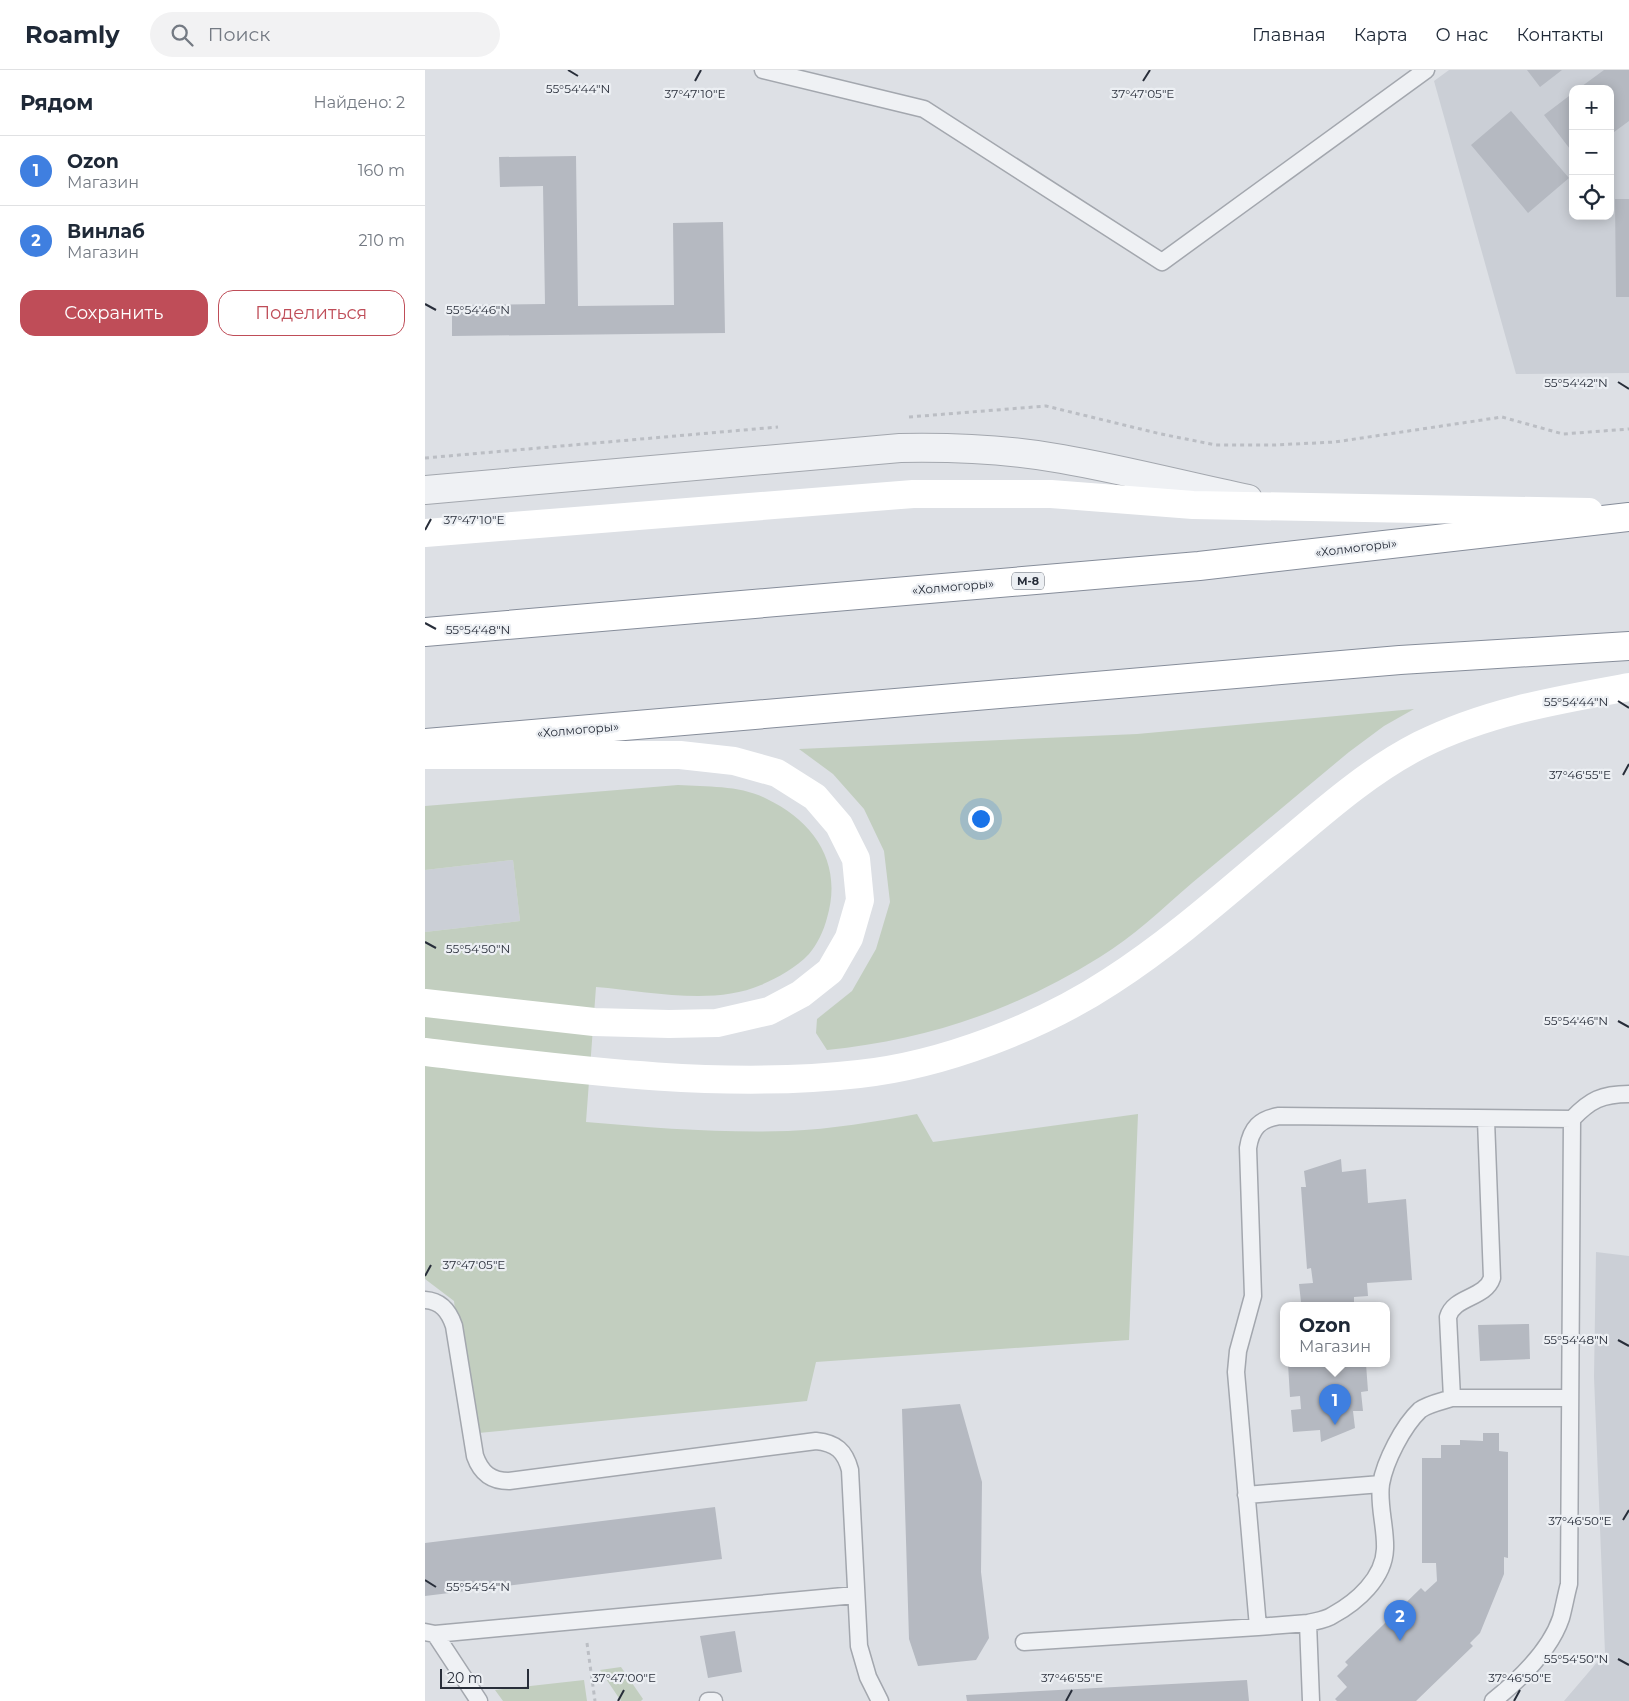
<!DOCTYPE html>
<html lang="ru">
<meta charset="utf-8">
<style>
:root{--surface:#fff;--page:#f2f2f3;--text:#1f2937;--muted:#747a83;--line:#e0e1e3;--accent:#bf4d58}
body{margin:0;font-family:Montserrat,sans-serif;background:var(--page);color:var(--text)}
.controls{position:absolute;right:15px;top:15px;display:grid;overflow:hidden;border-radius:10px;box-shadow:0 2px 12px #0003}
.controls button{width:45px;height:45px;display:grid;place-items:center;padding:0;border:0;border-bottom:1px solid var(--line);background:var(--surface);color:var(--text);font:25px sans-serif}
.scale{position:absolute;left:15px;bottom:12px;width:89px;box-sizing:border-box;padding-left:5px;border:2px solid #282e3a;border-top:0;font-size:14px;line-height:18px;white-space:nowrap;color:#282e3a;-webkit-text-stroke:4px #eceff3;paint-order:stroke}
.you{position:absolute;left:555px;top:748px;width:18px;height:18px;margin:-12px;border:4px solid #fff;border-radius:50%;background:#1a73e8;box-shadow:0 0 0 8px #1a73e833}
.badge{display:grid;place-items:center;width:32px;height:32px;border-radius:50%;background:var(--accent);color:#fff;font-size:16px;font-weight:700}
.pin{position:absolute;translate:-50% -41px;filter:drop-shadow(0 1px 2px #0008)}
.pin::after{content:'';position:absolute;top:26px;width:18px;height:15px;background:inherit;clip-path:polygon(0 0,100% 0,50% 100%)}
.popup{position:absolute;left:855px;top:1232px;width:110px;height:65px;box-sizing:border-box;display:grid;place-content:center;border-radius:10px;background:var(--surface);filter:drop-shadow(0 1px 4px #0005);font-size:16px;white-space:nowrap;color:var(--muted)}
.popup b{font-size:19px;color:var(--text)}
.popup::after{content:'';position:absolute;left:50%;top:100%;margin-left:-10px;border:10px solid transparent;border-top-color:var(--surface)}
.list{margin:0;padding:0;list-style:none}
h2{display:flex;justify-content:space-between;align-items:center;height:65px;margin:0;padding:0 20px;font-size:21px}
h2 small{font-size:16px;font-weight:400;color:var(--muted)}
.list li{display:grid;grid-template-columns:32px 1fr auto;gap:15px;align-items:center;box-sizing:border-box;height:70px;padding:0 20px;border-top:1px solid var(--line)}
.list b{display:block;font-size:19px;white-space:nowrap}
.list p{margin:0;font-size:16px;white-space:nowrap;color:var(--muted)}
.list em{font-size:16px;font-style:normal;color:var(--muted)}
.actions{display:flex;gap:10px;padding:15px 20px}
.actions a{flex:1;padding:11px 0;border:1px solid var(--accent);border-radius:15px;text-align:center;font-size:18px;color:var(--accent)}
.actions .main{background:var(--accent);color:#fff}
.icon{flex:none;width:28px;height:28px;fill:none;stroke:currentColor;stroke-width:2;stroke-linecap:round;stroke-linejoin:round}
.map{position:relative;flex:none;width:1204px;height:1631px;overflow:hidden}
header{display:flex;align-items:center;gap:30px;box-sizing:border-box;height:70px;padding:0 25px;background:var(--surface);border-bottom:1px solid var(--line)}
header strong{font-size:24px}
nav{display:flex;gap:28px;margin-inline-start:auto;font-size:18px}
.search{width:350px;height:45px;background:var(--page);display:flex;align-items:center;gap:12px;box-sizing:border-box;padding:0 18px;border-radius:28px;color:var(--muted);font-size:19px}
main{display:flex}
aside{flex:1;background:var(--surface)}
.map>svg:first-child{display:block}
.built{fill:#cbcfd6;fill-rule:evenodd}
.green{fill:#c2cebf}
.building{fill:#b5b9c1}
.lines{fill:none;stroke-linecap:round;stroke-linejoin:round}
.lane-casing{stroke:#a3a7ae;stroke-width:19}
.street-casing{stroke:#a3a7ae;stroke-width:30}
.highway-casing{stroke:#868d9a;stroke-width:30}
.path{stroke:#bbbec4;stroke-width:3;stroke-dasharray:4 4;stroke-linecap:butt}
.lane{stroke:#eff1f4;stroke-width:16}
.street{stroke:#eff1f4;stroke-width:28}
.secondary{stroke:#fff;stroke-width:28}
.highway{stroke:#fff;stroke-width:28}
.ticks{fill:none;stroke:#282e3a;stroke-width:2}
.labels{text-anchor:middle;stroke-width:4.5;stroke-linejoin:round;paint-order:stroke}
.shield{fill:#eceff3;stroke:#636872;stroke-width:1}
.shield-label{font-size:11px;font-weight:bold;fill:#282e3a}
.street-label{font-size:12px;fill:#282e3a;stroke:#eceff3}
.ticks-label{font-size:12px;text-anchor:middle;fill:#282e3a;stroke:#eceff3;stroke-width:4.5;stroke-linejoin:round;paint-order:stroke}
</style>
<header>
<strong>Roamly</strong>
<div class="search"><svg class="icon" aria-label="search" viewBox="0 0 24 24"><circle cx="10" cy="10" r="6"/><path d="M15 15l6 6"/></svg>Поиск</div>
<nav><a>Главная</a><a>Карта</a><a>О нас</a><a>Контакты</a></nav>
</header>
<main>
<aside>
<h2>Рядом<small>Найдено: 2</small></h2>
<ul class="list">
<li><span class="badge" style="background:#3f7fe0">1</span><div><b>Ozon</b><p>Магазин</p></div><em>160 m</em></li>
<li><span class="badge" style="background:#3f7fe0">2</span><div><b>Винлаб</b><p>Магазин</p></div><em>210 m</em></li>
</ul>
<div class="actions"><a class="main">Сохранить</a><a>Поделиться</a></div>
</aside>
<div class="map">
<svg width="1204" height="1631" viewBox="0 0 1204 1631">
<rect width="100%" height="100%" fill="#dde0e5"/>
<path class="built" d="M1024 0H1204V303L1091 304 1009 11ZM1148 19H1185V146H1148Z
M88 790 95 851 0 862V800Z
M1171 1182 1204 1186V1631H1139L1180 1583 1169 1307Z"/>
<path class="green" d="M989 639 959 656 924 682C871 726 819 770 767 813 738 838 708 867 675 887 590 940 502 970 402 980L391 963 392 949 427 921 451 879 465 832 459 781 439 739 408 704 374 679 712 664Z
M253 715C283 717 315 715 342 729 390 752 418 794 402 848 399 860 392 875 384 884 371 898 352 908 336 915 288 936 222 921 171 917L161 1052C228 1058 296 1063 363 1061 407 1059 450 1052 492 1044L508 1072 713 1044 704 1270 391 1292 382 1331 43 1364 29 1231 0 1209V862L95 851 88 790 0 800V736Z
M196 1597 218 1629 216 1631H196L175 1600Z
M159 1610 162 1631H78L70 1620Z"/>
<path class="building" d="M1102 0H1137L1115 17Z
M1179 0H1204V51L1185 65V19H1153Z
M1148 23V83L1119 45Z
M1086 41 1144 108 1103 143 1046 75Z
M151 86 153 236 249 235 248 153 298 152 300 263 27 266V235L120 234 118 116 75 117 74 87Z
M1190 129H1204V227H1191Z
M916 1089 917 1102 941 1099 943 1133 981 1129 987 1210 942 1213 943 1226 929 1227V1236H867V1233L876 1232 874 1214 888 1213 886 1198 882 1199 876 1117H881L879 1101Z
M1104 1254 1105 1289 1055 1291 1053 1255Z
M863 1294H941L943 1321 936 1322 938 1341H928L930 1358 896 1372 895 1360 868 1362 866 1340 876 1339 875 1326 865 1327Z
M535 1334 557 1412 556 1502 564 1568 551 1590 493 1596 484 1569 477 1339Z
M1058 1363H1074V1381L1083 1382V1488L1079 1487V1504L1055 1563 1045 1573 1048 1576 991 1631H912L910 1629 922 1617 912 1606 923 1595 920 1592 996 1518 1000 1522 1012 1511 1011 1493H997V1388H1016V1375H1035V1370L1058 1371Z
M290 1437 297 1489 0 1526V1473Z
M310 1561 317 1602 283 1608 275 1566Z
M822 1610 824 1631H542L541 1625Z"/>
<g class="lines">
<g class="lane-casing">
<path id="lane" d="M338 0 499 39 737 192 1001 0
M0 1230C16 1231 24 1241 29 1256L50 1386C56 1403 66 1411 84 1411L391 1371C411 1373 420 1381 425 1400L434 1576 443 1607 455 1631
M1027 1328H1145
M821 1425 956 1414
M883 1553C891 1551 901 1550 908 1545 932 1532 959 1508 960 1479 961 1458 953 1435 956 1414 960 1391 978 1356 995 1340 1003 1334 1018 1331 1027 1328L1023 1247C1029 1226 1060 1229 1067 1208L1061 1050
M0 1562 10 1564 430 1525
M10 1564 54 1631
M599 1572 833 1557
M283 1631H289
M886 1631 883 1553 833 1557 811 1302 813 1281 828 1226 823 1078C826 1058 835 1049 854 1046L1147 1049
M1068 1631C1094 1610 1125 1581 1136 1548 1139 1537 1141 1525 1144 1514L1147 1049C1165 1030 1177 1024 1204 1024"/>
</g>
<g class="street-casing">
<path id="street" d="M0 420 475 378C529 377 583 379 637 389 700 400 761 416 823 429"/>
</g>
<g class="highway-casing">
<path id="highway" d="M0 562 774 496 1204 447
M0 673 975 590 1204 576"/>
</g>
<path class="path" d="M484 347 621 336 736 364 791 375H849L910 372 1077 347 1138 364 1204 359
M0 388 353 357
M162 1573 170 1631"/>
<use href="#lane" class="lane"/>
<use href="#street" class="street"/>
<path class="secondary" d="M0 463 488 424H626L768 435 1164 442
M0 685H255L309 691 352 703 390 727 414 755 431 789 435 830 424 868 405 901 376 924 344 941 292 953 244 954 169 952 0 933
M0 982C141 999 293 1020 434 1004 518 995 616 957 686 911 751 869 808 817 867 768 907 734 948 699 995 675 1061 642 1132 630 1204 617"/>
<use href="#highway" class="highway"/>
</g>
<path class="ticks" d="M143 0 153 6M270 11 276 0M718 11 725 0M0 234 11 240M1193 312 1204 319M0 460 6 449M0 553 11 559M1193 631 1204 638M1198 705 1204 694M0 872 11 878M1193 951 1204 957M0 1206 6 1195M1193 1270 1204 1276M1198 1450 1204 1440M0 1510 11 1517M1193 1589 1204 1595M193 1631 199 1620M641 1631 647 1620M1089 1631 1095 1620"/>
<g class="labels">
<rect class="shield" x="587" y="502.5" width="32" height="17" rx="4"/>
<g class="shield-label">
<text x="603" y="515">М-8</text>
</g>
<g class="street-label">
<text transform="translate(931 478) rotate(-7)" y="4">«Холмогоры»</text>
<text transform="translate(528 517) rotate(-5)" y="4">«Холмогоры»</text>
<text transform="translate(153 660) rotate(-5)" y="4">«Холмогоры»</text>
</g>
</g>
<g class="ticks-label">
<text x="153" y="23">55°54'44"N</text>
<text x="270" y="28">37°47'10"E</text>
<text x="718" y="28">37°47'05"E</text>
<text x="53" y="244">55°54'46"N</text>
<text x="1151" y="317">55°54'42"N</text>
<text x="49" y="454">37°47'10"E</text>
<text x="53" y="564">55°54'48"N</text>
<text x="1151" y="636">55°54'44"N</text>
<text x="1155" y="709">37°46'55"E</text>
<text x="53" y="883">55°54'50"N</text>
<text x="1151" y="955">55°54'46"N</text>
<text x="49" y="1199">37°47'05"E</text>
<text x="1151" y="1274">55°54'48"N</text>
<text x="1155" y="1455">37°46'50"E</text>
<text x="53" y="1521">55°54'54"N</text>
<text x="1151" y="1593">55°54'50"N</text>
<text x="199" y="1612">37°47'00"E</text>
<text x="647" y="1612">37°46'55"E</text>
<text x="1095" y="1612">37°46'50"E</text>
</g>
</svg>
<div class="controls">
<button>+</button>
<button>−</button>
<button><svg class="icon" aria-label="locate" viewBox="0 0 24 24"><circle cx="12" cy="12" r="6"/><path d="M12 2v4M12 18v4M2 12h4M18 12h4"/></svg></button>
</div>
<div class="scale">20 m</div>
<div class="you"></div>
<div class="pin badge" style="left:910px;top:1355px;background:#3f7fe0">1</div>
<div class="popup"><b>Ozon</b>Магазин</div>
<div class="pin badge" style="left:975px;top:1571px;background:#3f7fe0">2</div>
</div>
</main>
